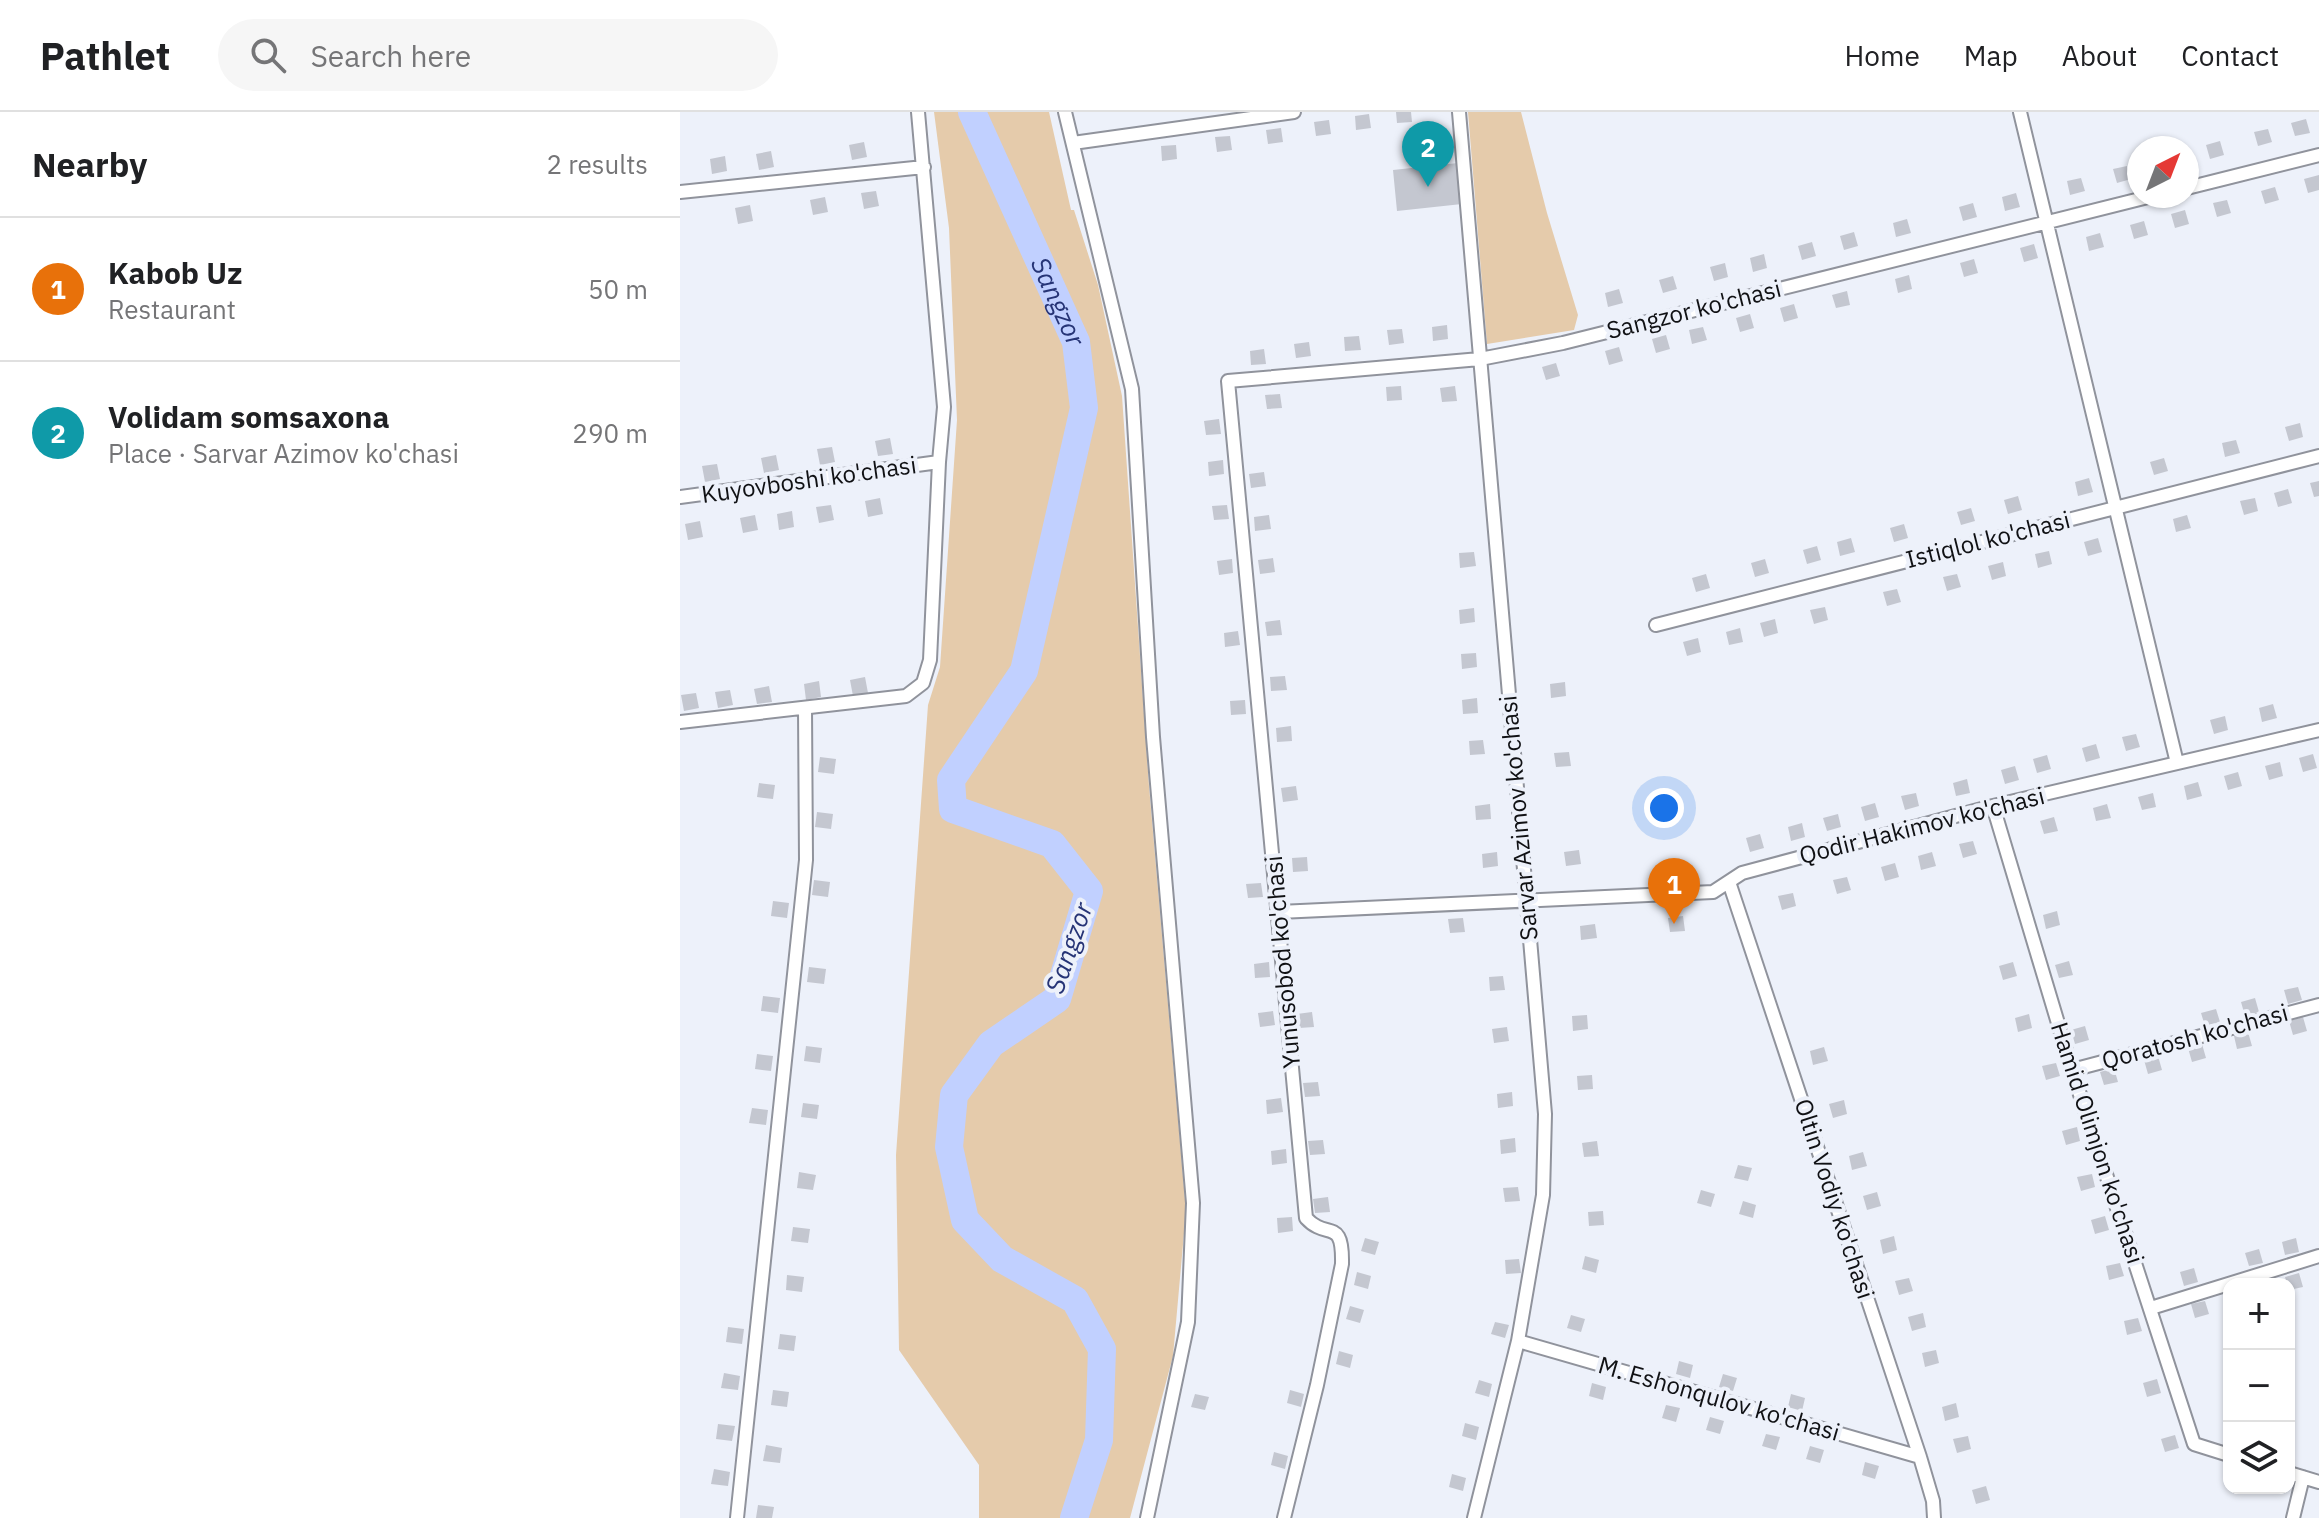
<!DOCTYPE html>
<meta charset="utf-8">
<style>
:root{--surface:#fff;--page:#f6f6f6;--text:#202124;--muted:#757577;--line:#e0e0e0;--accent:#1a73e8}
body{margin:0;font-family:"IBM Plex Sans",sans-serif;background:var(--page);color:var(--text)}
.controls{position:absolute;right:24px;bottom:24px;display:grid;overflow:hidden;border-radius:16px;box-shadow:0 2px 6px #0004}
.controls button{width:72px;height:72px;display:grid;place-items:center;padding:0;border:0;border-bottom:2px solid var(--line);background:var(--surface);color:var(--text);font:40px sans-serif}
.compass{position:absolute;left:1447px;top:24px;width:72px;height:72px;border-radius:50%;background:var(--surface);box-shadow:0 2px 6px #0004;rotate:42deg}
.you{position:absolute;left:984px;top:696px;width:28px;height:28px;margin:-20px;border:6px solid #fff;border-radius:50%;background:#1a73e8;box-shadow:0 0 0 12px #1a73e833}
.badge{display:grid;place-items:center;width:52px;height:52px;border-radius:50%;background:var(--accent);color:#fff;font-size:26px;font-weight:700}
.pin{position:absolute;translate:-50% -66px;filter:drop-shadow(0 2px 4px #0008)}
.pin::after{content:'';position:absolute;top:42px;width:28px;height:24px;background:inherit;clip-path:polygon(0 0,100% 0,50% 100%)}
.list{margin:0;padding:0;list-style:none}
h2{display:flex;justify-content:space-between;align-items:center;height:104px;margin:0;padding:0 32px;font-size:34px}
h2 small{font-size:26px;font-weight:400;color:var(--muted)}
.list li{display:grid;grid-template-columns:52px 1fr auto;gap:24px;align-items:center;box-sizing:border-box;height:144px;padding:0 32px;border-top:2px solid var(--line)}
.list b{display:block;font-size:30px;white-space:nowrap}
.list p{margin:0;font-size:26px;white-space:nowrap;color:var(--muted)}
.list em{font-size:26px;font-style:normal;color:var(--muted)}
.icon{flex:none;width:44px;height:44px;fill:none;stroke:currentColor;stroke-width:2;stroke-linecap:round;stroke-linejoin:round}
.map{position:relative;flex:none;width:1639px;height:1406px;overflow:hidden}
header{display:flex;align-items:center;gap:48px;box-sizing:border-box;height:112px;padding:0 40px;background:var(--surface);border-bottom:2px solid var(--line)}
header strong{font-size:38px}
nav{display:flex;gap:44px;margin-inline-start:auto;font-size:28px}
.search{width:560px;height:72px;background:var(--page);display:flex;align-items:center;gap:20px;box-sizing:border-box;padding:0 28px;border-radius:44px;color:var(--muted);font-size:30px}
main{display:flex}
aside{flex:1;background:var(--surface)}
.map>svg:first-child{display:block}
.green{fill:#e5cbab}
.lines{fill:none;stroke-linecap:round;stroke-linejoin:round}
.river{stroke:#c1d0ff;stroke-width:28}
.building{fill:#c4c7d0}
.street-casing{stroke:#90939c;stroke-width:16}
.street{stroke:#fff;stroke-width:12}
.labels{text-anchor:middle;stroke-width:8;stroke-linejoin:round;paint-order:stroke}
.street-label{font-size:24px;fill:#101114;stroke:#edf1fa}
.water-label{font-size:26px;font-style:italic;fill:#263476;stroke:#edf1fa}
</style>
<header>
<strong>Pathlet</strong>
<div class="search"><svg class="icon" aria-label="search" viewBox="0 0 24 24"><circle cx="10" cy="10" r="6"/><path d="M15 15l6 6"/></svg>Search here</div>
<nav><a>Home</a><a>Map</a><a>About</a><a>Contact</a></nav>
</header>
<main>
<aside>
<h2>Nearby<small>2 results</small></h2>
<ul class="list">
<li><span class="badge" style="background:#e8710a">1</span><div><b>Kabob Uz</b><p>Restaurant</p></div><em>50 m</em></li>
<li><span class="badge" style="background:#0f9aa8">2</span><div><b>Volidam somsaxona</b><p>Place · Sarvar Azimov ko'chasi</p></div><em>290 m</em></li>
</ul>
</aside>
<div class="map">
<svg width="1639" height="1406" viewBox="0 0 1639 1406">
<rect width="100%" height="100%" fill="#edf1fa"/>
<path class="green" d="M254 0H369L391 98H394L418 173 442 284 469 674 506 1099 493 1244 450 1406H299V1353L219 1238 216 1043 248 593 260 555 277 308 269 116Z
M788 0H841L867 101 898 203 894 218 807 232Z"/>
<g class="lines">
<path class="river" id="s1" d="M292 0 396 230 404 296 344 559 271 668 273 697 372 732 409 779 377 887 311 932 274 983 269 1035 285 1108 322 1147 395 1188 422 1237 419 1328 394 1406"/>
</g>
<path class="building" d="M716 0H731L732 10 717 11Z
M689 2 691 16 676 18 675 4Z
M1626 7 1630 21 1615 24 1611 11Z
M649 8 651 22 636 24 634 10Z
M601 16 603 30 588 32 586 18Z
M1588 17 1592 30 1578 34 1574 20Z
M550 24 552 38 537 40 535 25Z
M1540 29 1544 43 1530 47 1526 33Z
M184 30 187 45 172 48 169 33Z
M496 33 497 47 482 49 481 34Z
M91 39 94 55 79 58 76 42Z
M45 44 47 59 32 62 30 47Z
M778 51 782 92 717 99 713 58Z
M1447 54 1451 67 1437 71 1433 57Z
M1639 63V78L1628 81 1624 67Z
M1401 66 1405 79 1390 83 1387 69Z
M1595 75 1599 88 1585 92 1581 79Z
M196 79 199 94 184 97 181 81Z
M1336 81 1340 95 1325 99 1322 85Z
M145 85 148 100 133 103 130 88Z
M1547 88 1551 101 1537 105 1533 91Z
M1293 91 1297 105 1283 109 1279 95Z
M70 93 73 109 58 112 55 96Z
M1505 98 1509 112 1495 116 1491 102Z
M1227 107 1231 121 1216 125 1213 111Z
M1464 109 1468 123 1454 127 1450 113Z
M1174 120 1178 134 1164 138 1160 124Z
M1420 121 1424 135 1409 139 1406 125Z
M1132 130 1136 144 1122 148 1118 134Z
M1354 132 1358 146 1344 150 1340 136Z
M1084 142 1087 156 1073 160 1070 146Z
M1294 147 1298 161 1284 165 1280 151Z
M1045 151 1048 165 1034 169 1030 155Z
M1229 163 1232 177 1218 181 1215 167Z
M993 164 997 177 983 181 979 168Z
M939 177 943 191 928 195 925 181Z
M1167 179 1170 193 1156 196 1152 183Z
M1114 192 1118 206 1104 210 1100 196Z
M1070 202 1074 216 1060 220 1056 206Z
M767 213 768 227 753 229 752 215Z
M1023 215 1027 228 1012 232 1009 218Z
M722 217 724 231 709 233 707 218Z
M986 223 990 237 976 241 972 227Z
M679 224 681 238 665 239 664 225Z
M629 230 631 244 616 246 614 232Z
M939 235 943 249 929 253 925 239Z
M584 237 586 252 571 253 570 239Z
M876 251 880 264 866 268 862 255Z
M721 274 722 288 707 289 706 275Z
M775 274 777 289 762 290 760 276Z
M600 282 602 296 587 297 585 283Z
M539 307 541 322 526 323 524 309Z
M1620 311 1623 325 1609 329 1605 315Z
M210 326 213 342 198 344 195 329Z
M1556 328 1560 341 1545 345 1542 331Z
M152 335 155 350 140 353 137 337Z
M96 343 99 358 84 361 81 346Z
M1484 346 1488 359 1474 363 1470 350Z
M543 348 544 362 529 364 528 350Z
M37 352 40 367 25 370 22 354Z
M584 360 586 374 571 376 569 362Z
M1409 366 1413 380 1398 384 1395 370Z
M1639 369V384L1634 385 1630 371Z
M1608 377 1612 391 1598 395 1594 381Z
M1338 384 1342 398 1328 402 1324 388Z
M200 386 203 402 188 405 185 389Z
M1575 386 1578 399 1564 403 1560 389Z
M151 393 154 408 139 411 136 395Z
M547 393 549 407 534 408 532 394Z
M1291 396 1295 409 1281 413 1277 400Z
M112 399 114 415 99 418 97 402Z
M75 403 78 418 63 421 60 406Z
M589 403 591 417 575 419 574 405Z
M1507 403 1511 416 1496 420 1493 407Z
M20 409 23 425 8 428 5 412Z
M1224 412 1228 426 1214 430 1210 416Z
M1171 426 1175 440 1160 444 1157 430Z
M1418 426 1422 440 1408 444 1404 430Z
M1137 434 1141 448 1127 452 1123 438Z
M1369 439 1372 452 1358 456 1355 442Z
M794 440 796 454 780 456 779 441Z
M593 446 595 460 580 462 578 448Z
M552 447 553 461 539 463 537 449Z
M1085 447 1089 461 1075 465 1071 451Z
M1323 450 1326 464 1312 468 1308 454Z
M1026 462 1030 476 1016 480 1012 466Z
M1277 462 1281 475 1267 479 1263 465Z
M1217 477 1221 490 1207 494 1203 480Z
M1145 495 1148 508 1134 512 1130 498Z
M794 496 795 510 780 512 779 498Z
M1095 507 1098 521 1084 525 1080 511Z
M600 508 602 523 587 524 585 510Z
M1060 516 1063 530 1049 533 1046 520Z
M558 519 560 533 545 535 544 521Z
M1018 526 1021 540 1007 544 1003 530Z
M796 541 797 555 782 557 781 542Z
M605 564 607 578 591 579 590 565Z
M185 565 188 581 173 584 170 568Z
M139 569 141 585 126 588 124 572Z
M885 570 886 584 871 586 870 572Z
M89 574 92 590 77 592 74 577Z
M50 578 53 593 38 596 35 580Z
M16 581 19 596 4 599 1 583Z
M797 586 798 601 783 602 782 588Z
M565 588 566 602 551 603 550 589Z
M1593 592 1597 606 1582 610 1579 596Z
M1545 604 1548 618 1534 622 1530 608Z
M611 614 612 629 597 630 596 616Z
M1456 622 1460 635 1446 639 1442 625Z
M803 628 805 642 790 643 789 629Z
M1416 632 1420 646 1406 650 1402 636Z
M889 640 891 654 876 655 874 641Z
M1633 642 1637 656 1623 660 1619 646Z
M1367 643 1371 657 1357 661 1353 647Z
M140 645 156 647 154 662 138 660Z
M1600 650 1603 664 1589 668 1585 654Z
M1335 654 1339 668 1325 672 1321 658Z
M1558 660 1562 674 1548 678 1544 664Z
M1287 667 1290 681 1276 684 1273 671Z
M1518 670 1522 684 1507 688 1504 674Z
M79 671 95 673 93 687 77 685Z
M616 674 618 688 603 690 601 676Z
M1236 681 1239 694 1225 698 1221 684Z
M1473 681 1476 695 1462 698 1458 685Z
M1195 691 1199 705 1185 709 1181 695Z
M810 692 811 707 796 708 795 694Z
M1427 692 1431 706 1416 709 1413 696Z
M137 700 153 702 151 717 135 715Z
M1158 702 1161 715 1147 719 1143 706Z
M1374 705 1378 719 1364 722 1360 709Z
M1122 711 1125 725 1111 729 1108 715Z
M1080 722 1084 736 1070 740 1066 726Z
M1293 729 1297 742 1283 746 1279 732Z
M899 738 901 752 886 754 884 740Z
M817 740 818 754 803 756 802 742Z
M1252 740 1256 754 1241 758 1238 744Z
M627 745 628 759 613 760 612 746Z
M1215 751 1219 765 1205 769 1201 755Z
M1167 765 1171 778 1157 782 1153 768Z
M134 768 150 770 148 785 132 783Z
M581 771 583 785 568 786 566 772Z
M1113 781 1116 794 1102 798 1098 784Z
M93 789 109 791 107 806 91 804Z
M1377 799 1380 813 1366 817 1363 803Z
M1003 804 1005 819 990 820 988 806Z
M783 806 785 820 770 821 768 807Z
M915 812 917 826 901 828 900 814Z
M1389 849 1393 863 1379 866 1375 853Z
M589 850 590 865 575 866 574 852Z
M1333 850 1337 864 1323 868 1319 854Z
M129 855 146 857 144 872 127 870Z
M823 864 825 878 810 879 809 865Z
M1618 875 1622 888 1608 892 1604 878Z
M83 884 100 886 98 901 81 899Z
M1575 886 1579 900 1565 904 1561 890Z
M1536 897 1540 910 1525 914 1521 901Z
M593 899 595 913 580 915 578 901Z
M632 900 634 915 619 916 617 902Z
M1349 902 1352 916 1338 920 1335 906Z
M907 903 908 917 893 919 892 904Z
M1623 905 1627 919 1613 923 1609 909Z
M1405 914 1409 928 1395 932 1391 918Z
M827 915 829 929 814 931 812 917Z
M1568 920 1572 934 1557 937 1554 924Z
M1522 932 1526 946 1512 950 1508 936Z
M126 934 142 936 140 951 124 949Z
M1144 935 1148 949 1133 953 1130 939Z
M77 942 93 944 91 959 75 957Z
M1478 944 1482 958 1468 962 1464 948Z
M1376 951 1380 964 1366 968 1362 954Z
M1434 956 1438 970 1424 973 1420 960Z
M912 963 913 977 898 978 897 964Z
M638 970 640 984 625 985 623 971Z
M832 980 833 994 818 996 817 982Z
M601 986 603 1000 587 1002 586 988Z
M1164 988 1167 1002 1153 1006 1149 992Z
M123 991 139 993 137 1007 121 1005Z
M72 996 88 998 86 1013 69 1011Z
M1397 1015 1400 1029 1386 1033 1382 1019Z
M835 1026 836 1040 821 1042 820 1028Z
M643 1028 645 1042 630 1043 628 1029Z
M917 1029 919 1044 904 1045 902 1031Z
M606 1037 607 1051 592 1053 591 1039Z
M1183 1040 1187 1054 1172 1058 1169 1044Z
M1058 1053 1072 1056 1068 1069 1054 1066Z
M119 1060 136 1063 133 1078 117 1076Z
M1412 1062 1415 1075 1401 1079 1397 1065Z
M838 1075 840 1089 825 1090 823 1076Z
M1021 1078 1035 1082 1031 1095 1017 1091Z
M1197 1080 1201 1094 1187 1098 1183 1084Z
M648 1085 650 1100 635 1101 633 1087Z
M1063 1089 1076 1093 1073 1106 1059 1102Z
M923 1099 924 1113 909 1114 908 1100Z
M1425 1104 1429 1118 1415 1122 1411 1108Z
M612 1105 613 1119 598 1121 597 1106Z
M113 1115 130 1117 128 1131 111 1129Z
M1214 1124 1217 1138 1203 1142 1200 1128Z
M685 1126 699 1130 695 1143 681 1139Z
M1616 1126 1619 1140 1605 1143 1602 1130Z
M1579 1137 1583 1151 1569 1154 1565 1141Z
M905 1144 919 1148 916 1161 902 1157Z
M839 1147 841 1161 826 1162 825 1148Z
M1440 1151 1444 1164 1429 1168 1426 1154Z
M1514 1156 1518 1170 1504 1174 1500 1160Z
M677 1160 691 1164 688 1177 674 1173Z
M1619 1161 1623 1175 1609 1178V1172H1607L1605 1165Z
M107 1163 124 1165 122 1180 106 1178Z
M1229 1166 1233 1179 1219 1183 1215 1169Z
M1525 1189 1529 1202 1515 1206 1511 1192Z
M670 1194 684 1198 680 1211 666 1207Z
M1243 1201 1246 1215 1232 1219 1228 1205Z
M891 1203 905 1207 901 1220 887 1216Z
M1458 1206 1462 1219 1447 1223 1444 1209Z
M815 1210 829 1213 825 1226 811 1222Z
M48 1215 64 1217 62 1232 46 1230Z
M100 1222 116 1224 114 1239 98 1237Z
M1256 1238 1259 1251 1245 1255 1242 1241Z
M659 1239 673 1243 670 1256 656 1252Z
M999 1249 1013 1253 1010 1266 996 1262Z
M44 1261 60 1264 58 1278 41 1276Z
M1043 1262 1057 1266 1053 1279 1039 1275Z
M1477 1267 1481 1281 1467 1285 1463 1271Z
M799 1268 812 1272 809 1285 795 1281Z
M912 1271 926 1275 923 1288 909 1284Z
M93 1278 109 1280 107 1295 91 1293Z
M610 1278 624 1282 621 1295 607 1291Z
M515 1282 529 1285 525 1298 511 1295Z
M1111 1282 1125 1286 1122 1299 1108 1295Z
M1276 1291 1279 1305 1265 1309 1262 1295Z
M986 1293 1000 1296 996 1310 982 1306Z
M1030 1305 1044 1309 1040 1322 1026 1318Z
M785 1311 799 1315 796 1328 782 1324Z
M38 1312 55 1314 52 1329 36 1327Z
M1086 1322 1100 1325 1096 1338 1082 1334Z
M1495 1323 1499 1336 1485 1340 1481 1327Z
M1288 1324 1291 1337 1277 1341 1273 1327Z
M86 1333 102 1336 100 1351 83 1349Z
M1130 1334 1144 1338 1140 1351 1126 1347Z
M594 1340 608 1344 605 1357 591 1353Z
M1185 1350 1199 1354 1195 1367 1182 1363Z
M34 1357 50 1360 48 1374 31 1372Z
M772 1362 786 1366 783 1379 769 1375Z
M1306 1374 1310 1388 1296 1392 1292 1378Z
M78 1393 94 1395 92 1406H76Z"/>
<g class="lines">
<g class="street-casing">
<path id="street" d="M385 0 452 277 473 625 513 1091 508 1210 467 1406
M779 0 865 1002 863 1083 838 1229 794 1406
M1340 0 1497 651
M393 31 614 0
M1507 76 1639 43
M0 80 244 55
M0 385 259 350
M976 513 1639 344
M0 610 226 584 243 571 250 548 259 350 264 295 238 0
M1313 694 1392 958 1514 1332 1549 1343
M1049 770 1240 1345 1253 1389 1254 1406
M599 800 1033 780 1062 761 1313 694 1639 618
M1392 958 1639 893
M1471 1196 1639 1144
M838 1229 1240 1345
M1609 1361 1639 1370
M57 1406 126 748 125 596
M604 1406 637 1273 662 1152C663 1104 647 1129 626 1106L548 269 800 247 883 231 1472 84
M1613 1406 1623 1365"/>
</g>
<use href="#street" class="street"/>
</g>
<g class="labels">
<g class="street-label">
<text transform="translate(1014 198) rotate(-14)" y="8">Sangzor ko'chasi</text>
<text transform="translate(129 368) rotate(-8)" y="8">Kuyovboshi ko'chasi</text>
<text transform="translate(1308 428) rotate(-14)" y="8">Istiqlol ko'chasi</text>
<text transform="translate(839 706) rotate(-95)" y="8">Sarvar Azimov ko'chasi</text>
<text transform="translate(1242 714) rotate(-14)" y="8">Qodir Hakimov ko'chasi</text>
<text transform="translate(603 850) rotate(-95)" y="8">Yunusobod ko'chasi</text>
<text transform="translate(1515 925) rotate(-15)" y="8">Qoratosh ko'chasi</text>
<text transform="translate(1417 1031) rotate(72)" y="8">Hamid Olimjon ko'chasi</text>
<text transform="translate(1154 1087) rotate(72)" y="8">Oltin Vodiy ko'chasi</text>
<text transform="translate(1039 1287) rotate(16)" y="8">M. Eshonqulov ko'chasi</text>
</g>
<g class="water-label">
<text dy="9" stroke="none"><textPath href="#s1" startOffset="208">Sangzor</textPath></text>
<text transform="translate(389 836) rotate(-71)" y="9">Sangzor</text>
</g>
</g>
</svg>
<div class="controls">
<button>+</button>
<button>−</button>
<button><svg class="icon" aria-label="layers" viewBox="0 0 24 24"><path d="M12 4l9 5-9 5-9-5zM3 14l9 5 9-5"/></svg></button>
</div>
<svg class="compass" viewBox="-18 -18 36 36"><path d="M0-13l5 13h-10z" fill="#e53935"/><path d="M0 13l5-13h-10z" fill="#757577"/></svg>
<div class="you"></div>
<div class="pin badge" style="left:994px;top:812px;background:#e8710a">1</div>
<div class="pin badge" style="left:748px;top:75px;background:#0f9aa8">2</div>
</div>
</main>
